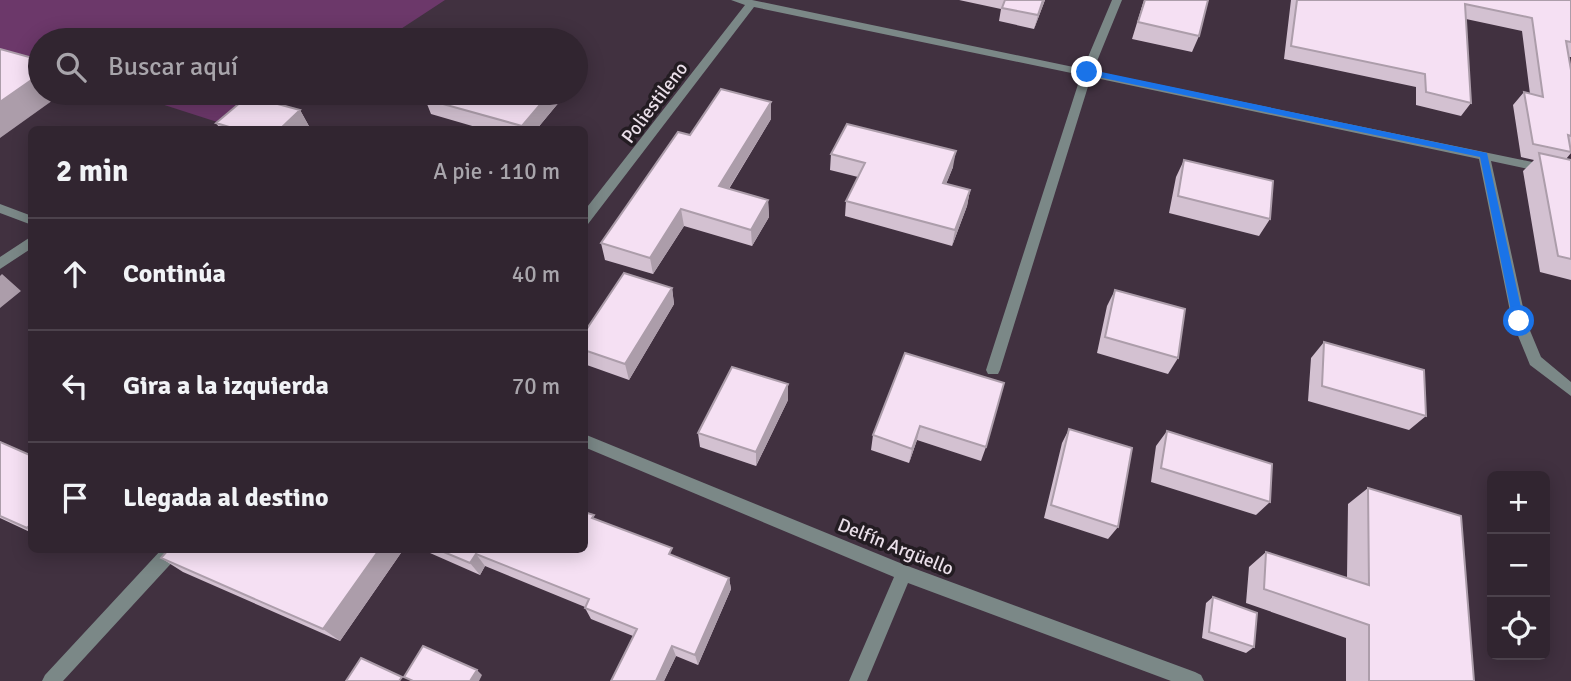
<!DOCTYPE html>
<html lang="es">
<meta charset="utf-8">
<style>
:root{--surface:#312530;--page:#392d38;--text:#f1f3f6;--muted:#a8a5ab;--line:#4c424c}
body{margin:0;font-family:Signika,sans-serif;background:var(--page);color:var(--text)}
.controls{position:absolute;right:21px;bottom:21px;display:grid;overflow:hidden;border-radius:10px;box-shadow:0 4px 18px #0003}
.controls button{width:63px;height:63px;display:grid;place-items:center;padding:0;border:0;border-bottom:2px solid var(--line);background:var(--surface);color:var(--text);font:35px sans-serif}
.stop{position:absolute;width:21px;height:21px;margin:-16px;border:5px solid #1a73e8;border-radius:50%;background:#fff}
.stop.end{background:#1a73e8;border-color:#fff;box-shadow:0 2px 7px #0008}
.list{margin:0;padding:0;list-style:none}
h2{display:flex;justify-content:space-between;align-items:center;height:91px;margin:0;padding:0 28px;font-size:30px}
h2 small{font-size:23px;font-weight:400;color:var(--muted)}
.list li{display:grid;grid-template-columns:46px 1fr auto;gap:21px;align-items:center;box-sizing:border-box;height:112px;padding:0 28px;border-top:2px solid var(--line)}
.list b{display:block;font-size:26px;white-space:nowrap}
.list em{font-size:23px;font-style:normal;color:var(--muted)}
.icon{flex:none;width:38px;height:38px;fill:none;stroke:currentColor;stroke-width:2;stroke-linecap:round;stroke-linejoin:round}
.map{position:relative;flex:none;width:1571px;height:681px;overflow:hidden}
.search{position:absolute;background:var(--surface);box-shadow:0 4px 18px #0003;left:28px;top:28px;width:560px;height:77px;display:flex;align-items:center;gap:18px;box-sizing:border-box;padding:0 24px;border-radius:38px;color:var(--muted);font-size:26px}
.panel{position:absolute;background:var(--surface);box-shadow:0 4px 18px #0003;left:28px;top:126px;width:560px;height:427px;border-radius:10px}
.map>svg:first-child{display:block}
.green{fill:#6c386a}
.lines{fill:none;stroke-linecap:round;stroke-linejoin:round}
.street{fill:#7b8887;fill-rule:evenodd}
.wall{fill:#d3c1d1}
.shaded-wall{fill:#ac9daa}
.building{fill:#f5e0f3;stroke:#ac9daa;stroke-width:2}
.route{fill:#1a73e8}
.labels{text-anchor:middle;stroke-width:7;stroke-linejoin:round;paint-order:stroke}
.street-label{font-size:19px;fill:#eadfe9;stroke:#231c22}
</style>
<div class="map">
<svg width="1571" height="681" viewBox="0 0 1571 681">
<rect width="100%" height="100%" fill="#413140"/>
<path class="green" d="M0 0H445L384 40H40V64L0 51Z
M127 93H305L250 130 239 129Z"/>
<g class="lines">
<path class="street" d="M731 0H752L1083 69 1112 0H1122L1093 71 1571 170V178L1491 161 1526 321 1541 357 1571 382V396L1530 365 1512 321 1479 159 1091 77 1000 370 998 374H988L986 370 1081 75 754 7 588 224 584 225V211L745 5Z
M0 204 32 216V225L0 213Z
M32 236V248L0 269V257Z
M584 434 905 565 1195 672 1201 675 1204 681H1171L908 583 867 681H849L894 577 584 447Z
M161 550H180L178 556 63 681H42L45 675Z"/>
</g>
<path class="wall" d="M959 0H1045L1034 29 999 21 1001 9Z
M1144 0H1208L1199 36 1192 52 1132 39Z
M1291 0H1571V57H1569L1571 70V153L1566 159 1571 160V280L1540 272 1523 171 1534 160 1521 157 1513 105 1524 92 1530 94 1522 31 1466 19 1471 103 1461 116 1416 105V87L1284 59Z
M431 93H558L560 101 536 130H486L431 114 425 99Z
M771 102V119L729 189 768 200 769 217 752 246 684 226 653 274 605 260 601 243 690 135Z
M300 110 310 128 308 130H221L216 123Z
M831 154 953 167 946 184 970 190 967 206 952 246 845 216 846 201 858 177 830 170Z
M1184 160 1270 219 1259 236 1169 213 1176 177Z
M672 288 674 304 629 380 584 364V333Z
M1115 290 1178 358 1168 374 1097 353 1107 306Z
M1324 342 1426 416 1409 430 1308 401 1311 358Z
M905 353 986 447 981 461 917 440 909 463 871 450 873 435Z
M788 400 756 466 700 447 698 433Z
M1069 429 1118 527 1108 539 1044 518 1062 443Z
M1167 431 1270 502 1256 515 1151 482 1156 446Z
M0 442 32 456V533L0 518Z
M1368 488 1474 681H1346V638L1246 603 1249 567 1266 552 1347 578 1348 504Z
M596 519 674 556 729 578 731 589 698 665 676 656 664 681H611L633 636 591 619 585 608V607L485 566 480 575 430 553 426 550H584Z
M168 550H403L340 641 183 572 161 558Z
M1213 597 1254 647 1246 653 1202 638 1206 603Z"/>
<path class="shaded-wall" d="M1043 0H1045L1034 29 1038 15Z
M40 74V93H63L0 138V102Z
M550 93H558L560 101 536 130H523L522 126Z
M771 102V119L720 203 719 186Z
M300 110 310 128 308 130H279Z
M956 151 953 167 940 199 943 183Z
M970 190 967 206 952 246 955 230Z
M768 200 769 217 752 246 751 230Z
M681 209 684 226 653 274 650 258Z
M2 274 21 291 0 308V276Z
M672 288 674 304 629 380 625 364Z
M788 384V400L756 466V452Z
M920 426 917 440 909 463 912 449Z
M379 550H403L340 641 323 629Z
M476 554 485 566 480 575 470 563Z
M729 578 731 589 698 665 695 655Z
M672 646 676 656 664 681H656Z
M477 670 482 675 479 681H470Z"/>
<path class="building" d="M1005 0H1043L1038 15 1002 8Z
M1145 0H1208L1199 36 1138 22Z
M1297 0H1571V42L1566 41 1571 70V136L1568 135 1571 152 1533 144 1524 92 1543 97 1532 18 1465 4 1471 103 1426 92 1425 74 1291 46Z
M0 49 40 60V74L0 102Z
M721 89 771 102 719 186 768 200 751 230 681 209 650 258 601 243 678 132 690 135Z
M431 93H550L522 126 425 99Z
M248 96 300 110 279 130H239L216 123Z
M847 124 956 151 943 183 970 190 955 230 846 201 865 163 831 154Z
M1539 153 1571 160V259L1558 256Z
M1184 160 1273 181 1270 219 1178 196Z
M624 273 672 288 625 364 584 350V333Z
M1115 290 1185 309 1178 358 1105 337Z
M1324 342 1424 370 1426 416 1322 386Z
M905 353 1004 383 986 447 920 426 912 449 873 435Z
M732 367 788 384 756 452 698 433Z
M1069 429 1132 448 1118 527 1051 505Z
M1167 431 1272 464 1270 502 1161 468Z
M0 442 32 456V523L27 528 0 516Z
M1368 488 1461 516 1474 681H1369V625L1264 589 1266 552 1369 585Z
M584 512 594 515 592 518 672 548 669 554 729 578 695 655 672 646 656 681H611L637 629 585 608 589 599 476 554 470 563 439 550H584Z
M168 550H379L323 629 161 558Z
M1213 597 1257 613 1254 647 1209 632Z
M423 646 477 670 470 681H413L404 677Z
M361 658 402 677 399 681H346Z"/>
<path class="route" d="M1087 69 1487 153 1524 321 1523 324 1519 326 1513 321 1480 157 1084 74V70Z"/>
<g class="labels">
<g class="street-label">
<text transform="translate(654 102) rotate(-53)" y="7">Poliestileno</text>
<text transform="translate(896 546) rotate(22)" y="7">Delfín Argüello</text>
</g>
</g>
</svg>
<div class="controls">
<button>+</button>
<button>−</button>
<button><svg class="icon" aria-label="locate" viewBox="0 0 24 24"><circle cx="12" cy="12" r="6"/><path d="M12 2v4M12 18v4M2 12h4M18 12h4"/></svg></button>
</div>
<div class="stop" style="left:1519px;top:321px"></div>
<div class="stop end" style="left:1087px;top:72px"></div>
<div class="search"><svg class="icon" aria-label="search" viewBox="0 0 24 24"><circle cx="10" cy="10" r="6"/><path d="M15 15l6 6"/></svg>Buscar aquí</div>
<section class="panel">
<h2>2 min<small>A pie · 110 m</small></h2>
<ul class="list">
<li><svg class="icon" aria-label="ahead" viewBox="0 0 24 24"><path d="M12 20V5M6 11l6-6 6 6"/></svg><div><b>Continúa</b></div><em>40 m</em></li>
<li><svg class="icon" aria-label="left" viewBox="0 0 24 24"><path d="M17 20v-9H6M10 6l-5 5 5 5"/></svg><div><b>Gira a la izquierda</b></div><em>70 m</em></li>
<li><svg class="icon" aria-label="arrive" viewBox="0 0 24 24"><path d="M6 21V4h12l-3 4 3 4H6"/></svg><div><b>Llegada al destino</b></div></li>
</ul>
</section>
</div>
